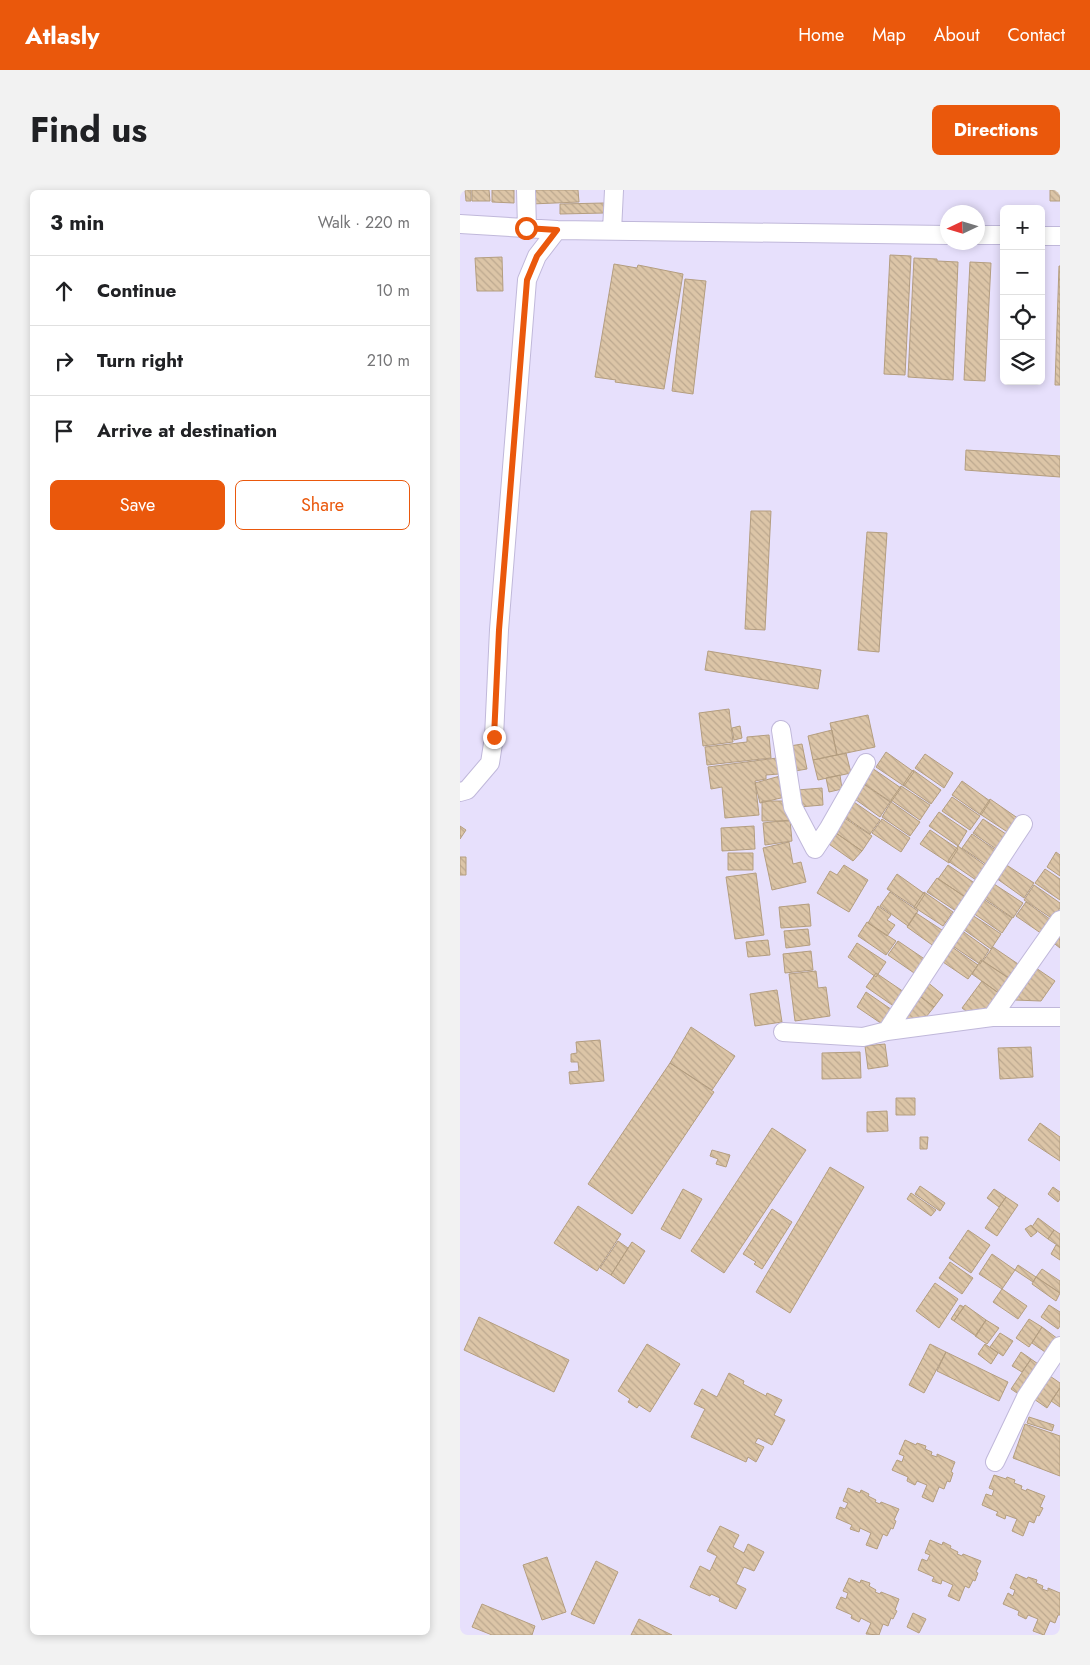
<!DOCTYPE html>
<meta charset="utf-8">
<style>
:root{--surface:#fff;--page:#f2f2f2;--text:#202124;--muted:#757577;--line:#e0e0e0;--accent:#ea580c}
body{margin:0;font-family:Jost,sans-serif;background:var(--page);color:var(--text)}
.controls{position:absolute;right:15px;top:15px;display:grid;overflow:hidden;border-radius:8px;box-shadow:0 2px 8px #0003}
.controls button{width:45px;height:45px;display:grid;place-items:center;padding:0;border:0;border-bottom:1px solid var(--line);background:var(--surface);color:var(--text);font:25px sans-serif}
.compass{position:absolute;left:480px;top:15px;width:45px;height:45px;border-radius:50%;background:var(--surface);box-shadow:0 2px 8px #0003;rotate:266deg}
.stop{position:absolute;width:15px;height:15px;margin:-11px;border:4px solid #ea580c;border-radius:50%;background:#fff}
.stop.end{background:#ea580c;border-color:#fff;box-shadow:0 1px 5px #0008}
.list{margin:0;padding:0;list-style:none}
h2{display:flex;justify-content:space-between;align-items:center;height:65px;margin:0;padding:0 20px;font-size:21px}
h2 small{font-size:16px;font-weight:400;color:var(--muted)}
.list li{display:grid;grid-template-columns:32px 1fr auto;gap:15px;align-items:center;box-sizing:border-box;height:70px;padding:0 20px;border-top:1px solid var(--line)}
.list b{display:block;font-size:19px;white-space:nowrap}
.list em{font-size:16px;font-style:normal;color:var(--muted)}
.actions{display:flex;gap:10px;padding:15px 20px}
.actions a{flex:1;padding:11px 0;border:1px solid var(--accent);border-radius:8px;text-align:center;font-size:18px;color:var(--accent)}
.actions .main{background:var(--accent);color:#fff}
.icon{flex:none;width:28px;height:28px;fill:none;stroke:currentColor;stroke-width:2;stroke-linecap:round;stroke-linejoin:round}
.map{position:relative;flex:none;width:600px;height:1445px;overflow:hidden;border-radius:8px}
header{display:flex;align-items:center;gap:30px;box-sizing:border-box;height:70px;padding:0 25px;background:var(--accent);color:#fff}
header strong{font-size:24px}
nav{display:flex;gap:28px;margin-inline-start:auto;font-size:18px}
.intro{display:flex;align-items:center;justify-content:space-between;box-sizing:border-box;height:120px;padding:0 30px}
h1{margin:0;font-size:35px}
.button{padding:12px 22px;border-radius:8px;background:var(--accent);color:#fff;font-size:18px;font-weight:700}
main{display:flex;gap:30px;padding:0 30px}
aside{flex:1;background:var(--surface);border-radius:8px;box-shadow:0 2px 8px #0003}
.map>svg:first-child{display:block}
.building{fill:url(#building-back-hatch);stroke:#b49e80}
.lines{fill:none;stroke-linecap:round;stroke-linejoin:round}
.street-casing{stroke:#c0b8da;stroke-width:20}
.street{stroke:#fff;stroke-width:18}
.route{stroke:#ea580c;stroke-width:6}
</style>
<header>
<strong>Atlasly</strong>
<nav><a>Home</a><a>Map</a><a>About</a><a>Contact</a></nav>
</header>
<div class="intro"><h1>Find us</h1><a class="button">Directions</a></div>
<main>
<aside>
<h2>3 min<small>Walk · 220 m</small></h2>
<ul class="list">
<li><svg class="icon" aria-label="ahead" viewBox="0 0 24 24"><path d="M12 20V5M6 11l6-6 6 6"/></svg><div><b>Continue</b></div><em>10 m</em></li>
<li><svg class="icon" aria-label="right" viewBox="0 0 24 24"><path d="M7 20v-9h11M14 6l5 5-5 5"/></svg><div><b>Turn right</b></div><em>210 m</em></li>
<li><svg class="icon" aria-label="arrive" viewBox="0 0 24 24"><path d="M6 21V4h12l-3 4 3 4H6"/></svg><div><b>Arrive at destination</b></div></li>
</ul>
<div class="actions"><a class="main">Save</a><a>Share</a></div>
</aside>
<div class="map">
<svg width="600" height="1445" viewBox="0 0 600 1445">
<defs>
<pattern id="building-back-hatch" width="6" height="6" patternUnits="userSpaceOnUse" patternTransform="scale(1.25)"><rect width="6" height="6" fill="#dcc5a7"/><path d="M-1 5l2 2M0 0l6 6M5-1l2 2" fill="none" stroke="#bca88f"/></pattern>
</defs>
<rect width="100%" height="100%" fill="#e7e0fc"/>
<path class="building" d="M5 0H11V11H6Z
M12 0H29L30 11H12Z
M32 0H54V13L32 12Z
M70 0H118L119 12 71 14Z
M590 0H600V11H590Z
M144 13 145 23 100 24V14Z
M430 65 451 66 445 185 424 184Z
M42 67 43 101H17L15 68Z
M454 68 477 69V71L498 72 493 190 448 187Z
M510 72 531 73 525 191 504 190Z
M154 74 177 78 178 75 223 84 204 199 155 192 156 190 135 187Z
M599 76H600V195H595Z
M225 89 246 91 233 204 212 201Z
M506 260 600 266V287L505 280Z
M291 321H311L305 440 285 439Z
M407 342 427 343 419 462 398 460Z
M248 461 361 480 358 499 245 480Z
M269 519 273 552 243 556 239 523Z
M408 525 415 557 377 565 370 533Z
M280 536 282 548 274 550 272 538Z
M372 540 377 565 353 570 348 546Z
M309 545 311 568 247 575 245 557 287 552V547Z
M342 554 347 579 335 581 330 556Z
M426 562 454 582 444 596 416 577Z
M386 563 391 583 358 590 353 570Z
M465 564 493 583 484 598 455 578Z
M317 568 319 584 306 585V589L295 591 299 625 265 628 262 597 251 599 248 577Z
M412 578 441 598 431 612 403 593Z
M453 580 481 600 471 614 443 595Z
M380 585 382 599 369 602 366 588Z
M320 586 325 607 300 613 295 593Z
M502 591 530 611 521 625 492 605Z
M402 593 430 612 420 627 392 607Z
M441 596 470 615 460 630 431 610Z
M362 598 363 615 339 617 337 600Z
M329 607V631H302V611H324Z
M492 607 520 626 510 640 482 621Z
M530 609 559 629 549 643 520 624Z
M391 610 420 630 410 644 382 625Z
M431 612 460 632 450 646 422 627Z
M479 622 507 641 498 656 469 636Z
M383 627 412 646 402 661 373 641Z
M422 629 450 648 441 662 412 643Z
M523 629 552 648 542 663 513 643Z
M330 630 332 651 305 655 303 633Z
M0 636 6 640 0 649Z
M294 636 295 659 262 661 261 638Z
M470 640 498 659 489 673 460 654Z
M373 641 402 661 393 671 366 652Z
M512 644 540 663 530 677 502 658Z
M329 652 333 674 341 672 346 692 312 700 303 658Z
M498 656 526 676 516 690 488 671Z
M596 662 600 665V686L587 677Z
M268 663H293V680H268Z
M0 667H6V685H0Z
M545 674 574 693 564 708 536 688Z
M384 675 408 690 389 722 357 703 370 681 377 685Z
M488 675 516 694 507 708 478 689Z
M585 679 600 689V710L575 693Z
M296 683 304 745 275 749 266 687Z
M437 684 465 704 456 718 427 699Z
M477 688 505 707 496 721 467 702Z
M534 694 563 713 553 728 524 708Z
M574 695 600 713V718L593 729 564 710Z
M430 702 458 721 448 736 420 716Z
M464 702 493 722 483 736 454 717Z
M523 709 552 728 542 743 513 723Z
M566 712 594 732 585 746 556 726Z
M349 714 351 736 321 738 319 717Z
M418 716 431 725 427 730 435 735 427 746 408 733Z
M456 723 485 742 475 757 447 737Z
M512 725 541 744 531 759 503 739Z
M407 732 436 751 426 765 398 746Z
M348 739 350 755 326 758 324 741Z
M501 740 529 760 520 774 491 755Z
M600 740V758L591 751Z
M308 750 310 765 288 767 286 752Z
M438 751 466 770 457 785 428 765Z
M397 753 426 772 416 787 388 767Z
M489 755 518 775 508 789 480 770Z
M533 757 561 776 552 790 523 771Z
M351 761 353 780 325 783 323 764Z
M521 770 550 789 540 804 512 784Z
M576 778 595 791 581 811 555 810Z
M356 781 358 798 366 797 370 826 335 831 329 784Z
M416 783 444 802 435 817 406 797Z
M466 791 483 805 474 817 457 804Z
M522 791 540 804 532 818 510 824 502 818Z
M317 800 322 832 295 836 290 804Z
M406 802 435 822 425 836 397 817Z
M457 804 474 817 466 827 445 830 441 825Z
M231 837 275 866 252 900 210 873Z
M140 850 144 891 110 894 109 882 119 881 118 872H111V864L117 863 116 852Z
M425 854 428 876 408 879 405 856Z
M571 857 573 887 540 889 538 858Z
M400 862 401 888 362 889V863Z
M210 873 254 902 172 1024 128 994Z
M436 908H455V925H436Z
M427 921 428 941 407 942V922Z
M580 933 600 947V971L568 950Z
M312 938 346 960 264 1083 231 1061Z
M460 947H468L467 959H460Z
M252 960 270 965 266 977 256 974 258 969 250 966Z
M370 977 404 997 330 1123 296 1102Z
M460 996 485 1013 480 1021 455 1004Z
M593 997 600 1002V1009L598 1012 588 1004Z
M223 999 242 1009 220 1049 201 1039Z
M534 999 546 1007 539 1017 527 1008Z
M451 1003 476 1020 471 1026 447 1009Z
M546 1007 558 1015 537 1046 525 1038Z
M118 1016 161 1044 137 1081 94 1053Z
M312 1019 332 1032 302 1079 294 1074 296 1072 283 1064Z
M578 1028 594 1040 588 1049 572 1037Z
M571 1035 577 1042 571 1047 565 1039Z
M508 1040 530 1055 511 1083 489 1068Z
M594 1040 600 1044V1057L588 1049Z
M158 1051 168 1058 151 1085 140 1078Z
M172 1052 185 1061 164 1094 151 1085Z
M596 1055 600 1057V1070L591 1064Z
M532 1064 555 1080 542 1099 519 1084Z
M490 1072 513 1088 502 1104 479 1088Z
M558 1075 576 1087 573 1092 555 1080Z
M582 1079 600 1091V1103L576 1087Z
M576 1087 600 1103 596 1111 572 1094Z
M475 1093 498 1109 479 1138 456 1121Z
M542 1099 567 1116 558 1129 533 1112Z
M500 1115 504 1117 494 1131 491 1129Z
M505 1115 526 1130 516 1146 494 1131Z
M589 1115 600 1122V1136L598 1139 581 1127Z
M19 1127 109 1170 94 1202 4 1160Z
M569 1129 582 1137 569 1157 556 1148Z
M526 1130 539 1138 527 1154 515 1146Z
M582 1137 598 1149 588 1164 572 1153Z
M540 1143 553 1151 543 1166 530 1157Z
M187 1154 220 1174 190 1222 179 1215 177 1218 168 1212 170 1209 158 1201Z
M470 1154 486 1162 464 1203 449 1195Z
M525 1154 538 1163 531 1174 518 1164Z
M486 1162 548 1192 539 1211 477 1181Z
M561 1162 571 1169 562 1182 552 1176Z
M571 1169 581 1176 560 1205 551 1199Z
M269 1183 284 1191 283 1194 306 1206 307 1203 322 1210 314 1225 325 1230 312 1255 298 1248 295 1253 304 1257 296 1272 288 1267 286 1272 231 1247 245 1219 234 1214 242 1199 257 1207Z
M587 1184 600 1193V1198L587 1218 571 1207Z
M600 1198V1217L591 1211Z
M569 1227 594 1235 592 1241 567 1233Z
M565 1234 600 1246V1286L553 1268Z
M445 1250 456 1255 457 1253 466 1256 465 1259 472 1262 471 1265 477 1267V1264L495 1272 491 1282 493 1283 490 1292 487 1291 484 1299 479 1297 473 1312 462 1307 467 1295 457 1291 455 1295 447 1291 448 1287 432 1280 437 1270 442 1272 444 1266 439 1264Z
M534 1285 546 1289 547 1287 555 1290 554 1293 562 1296 561 1299 566 1301 567 1299 585 1306 580 1317 583 1318 579 1326 577 1325 574 1333 569 1331 563 1346 552 1341 557 1329 546 1325 545 1329 536 1325 538 1322 522 1315 526 1304 532 1306 534 1300 529 1298Z
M388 1298 400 1303 401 1300 409 1304 408 1306 416 1310 415 1312 420 1314 421 1312 439 1319 434 1330 436 1331 433 1339 431 1338 427 1346 423 1344 417 1359 406 1355 411 1343 400 1338 399 1342 390 1339 392 1335 376 1328 380 1317 385 1319 388 1313 383 1311Z
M260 1336 279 1345 273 1357 284 1363 288 1354 304 1362 294 1381 284 1377 276 1394 286 1399 276 1419 259 1411 260 1408 251 1404 250 1406 230 1397 240 1376 250 1381 257 1366 247 1361Z
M470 1350 482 1355 483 1352 491 1356 490 1358 498 1362 497 1364 502 1366 503 1364 521 1371 516 1382 518 1383 515 1391 513 1390 509 1398 505 1396 499 1411 488 1406 493 1395 482 1390 481 1394 472 1391 474 1387 458 1380 462 1369 467 1371 470 1365 465 1363Z
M87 1367 106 1422 82 1430 63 1375Z
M136 1371 158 1382 134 1434 111 1424Z
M556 1384 567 1389 568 1387 577 1390 576 1393 583 1396 582 1399 588 1401V1398L600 1403V1425H598L595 1433 590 1431 584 1445 573 1441 578 1429 568 1425 566 1429 558 1425 559 1421 543 1414 548 1403 553 1406 555 1400 550 1398Z
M389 1388 400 1393 401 1390 410 1393 409 1396 416 1400 415 1402 420 1404 421 1402 439 1409 435 1420 437 1421 433 1429 431 1428 428 1436 423 1434 419 1445 406 1444 411 1433 401 1428 399 1432 391 1428 392 1425 376 1418 381 1407 386 1409 388 1403 383 1401Z
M22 1414 75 1436 72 1445H32L12 1437Z
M453 1423 466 1429 459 1443 447 1437Z
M179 1429 212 1445H171Z"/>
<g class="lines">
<g class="street-casing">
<path id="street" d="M66 0 67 38
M0 34 97 40
M152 41 154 0
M518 45H544
M581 46H600
M321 540 333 617 355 659 369 638 406 573
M0 602 7 600 30 573 34 547 39 440 67 90 77 66 97 40 488 45
M532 827 600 730
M427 841 563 634
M323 842 403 847 427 841 532 827H600
M535 1272 566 1207 600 1156"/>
</g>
<use href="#street" class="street"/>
</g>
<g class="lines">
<path class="route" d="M34 547 39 440 67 90 77 66 97 40 66 38"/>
</g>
</svg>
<div class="controls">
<button>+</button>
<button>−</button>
<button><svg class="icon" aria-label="locate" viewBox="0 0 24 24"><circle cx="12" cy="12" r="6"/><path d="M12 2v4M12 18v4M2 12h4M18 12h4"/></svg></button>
<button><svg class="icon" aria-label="layers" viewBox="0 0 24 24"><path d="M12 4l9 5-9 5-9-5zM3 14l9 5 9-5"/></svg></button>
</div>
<svg class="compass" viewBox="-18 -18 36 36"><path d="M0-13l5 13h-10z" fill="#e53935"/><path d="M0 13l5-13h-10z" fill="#757577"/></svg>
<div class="stop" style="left:66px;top:38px"></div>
<div class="stop end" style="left:34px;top:547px"></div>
</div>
</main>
